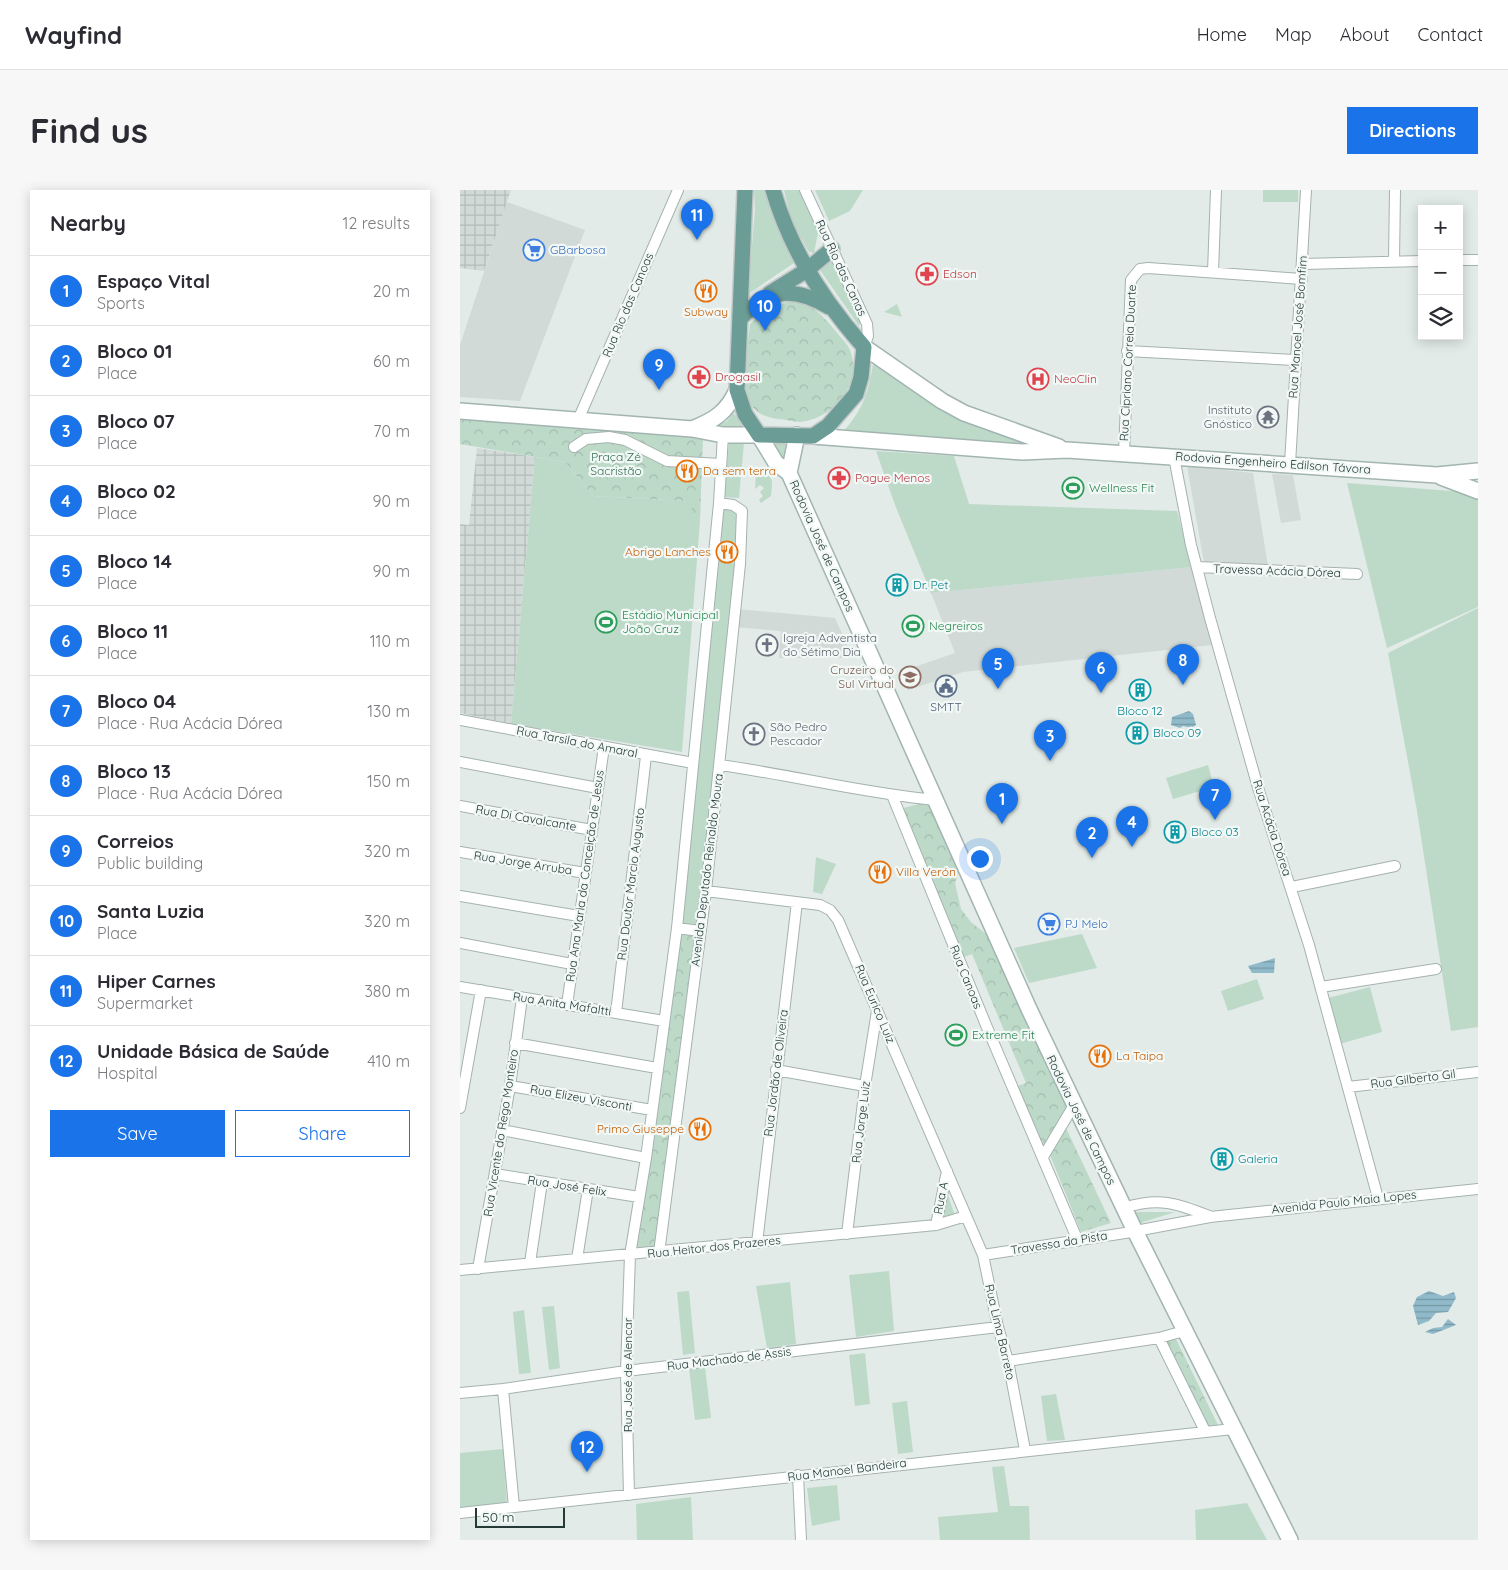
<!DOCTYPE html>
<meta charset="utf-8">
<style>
:root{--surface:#fff;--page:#f7f7f7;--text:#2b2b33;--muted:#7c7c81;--line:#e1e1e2;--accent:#1a73e8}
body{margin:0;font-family:Quicksand,sans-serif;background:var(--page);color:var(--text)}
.controls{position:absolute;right:15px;top:15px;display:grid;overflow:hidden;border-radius:0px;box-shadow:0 2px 12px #0003}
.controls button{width:45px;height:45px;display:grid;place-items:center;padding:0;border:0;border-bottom:1px solid var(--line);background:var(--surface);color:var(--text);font:25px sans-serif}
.scale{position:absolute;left:15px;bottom:12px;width:90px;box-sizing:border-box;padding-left:5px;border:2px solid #243a37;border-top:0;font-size:14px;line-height:18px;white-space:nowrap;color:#243a37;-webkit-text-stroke:4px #f2f8f6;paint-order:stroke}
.you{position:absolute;left:519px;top:668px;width:18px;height:18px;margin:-12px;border:4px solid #fff;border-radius:50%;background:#1a73e8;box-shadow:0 0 0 8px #1a73e833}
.badge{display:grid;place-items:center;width:32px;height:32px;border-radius:50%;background:var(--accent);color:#fff;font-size:16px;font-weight:700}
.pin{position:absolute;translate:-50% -41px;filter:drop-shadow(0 1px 2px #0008)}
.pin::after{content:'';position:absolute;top:26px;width:18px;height:15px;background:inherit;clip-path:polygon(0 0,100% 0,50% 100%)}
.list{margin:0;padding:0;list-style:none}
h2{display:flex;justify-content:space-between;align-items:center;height:65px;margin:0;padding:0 20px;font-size:21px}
h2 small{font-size:16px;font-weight:400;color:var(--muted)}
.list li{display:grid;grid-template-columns:32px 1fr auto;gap:15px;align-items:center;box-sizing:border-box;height:70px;padding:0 20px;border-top:1px solid var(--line)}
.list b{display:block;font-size:19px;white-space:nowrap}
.list p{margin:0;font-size:16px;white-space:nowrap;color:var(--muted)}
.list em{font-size:16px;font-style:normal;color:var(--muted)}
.actions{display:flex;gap:10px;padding:15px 20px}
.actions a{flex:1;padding:11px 0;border:1px solid var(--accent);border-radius:0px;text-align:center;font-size:18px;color:var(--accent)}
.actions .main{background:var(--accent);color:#fff}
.icon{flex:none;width:28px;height:28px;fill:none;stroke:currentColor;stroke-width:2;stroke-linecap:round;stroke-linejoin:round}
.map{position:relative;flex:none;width:1018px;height:1350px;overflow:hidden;border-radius:0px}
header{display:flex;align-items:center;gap:30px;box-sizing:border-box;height:70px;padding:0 25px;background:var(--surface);border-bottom:1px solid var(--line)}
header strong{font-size:24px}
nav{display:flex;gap:28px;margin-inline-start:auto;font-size:18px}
.intro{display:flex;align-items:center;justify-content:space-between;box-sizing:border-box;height:120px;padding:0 30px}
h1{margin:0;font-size:35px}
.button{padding:12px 22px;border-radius:0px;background:var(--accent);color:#fff;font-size:18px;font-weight:700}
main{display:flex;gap:30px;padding:0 30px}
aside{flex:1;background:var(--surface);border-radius:0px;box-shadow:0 2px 12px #0003}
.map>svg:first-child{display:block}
.built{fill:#d1dad7}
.industrial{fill:url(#industrial-grid)}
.green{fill:#bddac9}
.forest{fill:url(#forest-crowns)}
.water{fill:url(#water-rules)}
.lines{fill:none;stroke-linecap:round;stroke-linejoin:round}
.street-casing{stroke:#a5b2af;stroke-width:12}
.secondary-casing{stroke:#a2b5b1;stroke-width:18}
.primary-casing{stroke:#c2c8c7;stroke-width:18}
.street{stroke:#fff;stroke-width:10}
.secondary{stroke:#fff;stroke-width:15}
.primary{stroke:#6b9c95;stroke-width:15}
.labels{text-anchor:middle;stroke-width:4.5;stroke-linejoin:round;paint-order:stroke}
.shop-label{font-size:12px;fill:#366cbe;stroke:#f2f8f6;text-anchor:start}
.street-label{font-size:12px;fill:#243a37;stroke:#f2f8f6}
.health-label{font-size:12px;fill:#be3a42;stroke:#f2f8f6;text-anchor:start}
.food-label{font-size:12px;fill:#c56008;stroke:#f2f8f6;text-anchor:start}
.worship-label{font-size:12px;fill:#5b616d;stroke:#f2f8f6;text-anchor:start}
.park-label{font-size:12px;fill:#336c50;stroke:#f2f8f6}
.leisure-label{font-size:12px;fill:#27864d;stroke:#f2f8f6;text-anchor:start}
.culture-label{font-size:12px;fill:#0d838f;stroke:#f2f8f6;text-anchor:start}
.education-label{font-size:12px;fill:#785e54;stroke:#f2f8f6;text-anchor:end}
.service-label{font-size:12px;fill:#4e5e75;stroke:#f2f8f6}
</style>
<header>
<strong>Wayfind</strong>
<nav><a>Home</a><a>Map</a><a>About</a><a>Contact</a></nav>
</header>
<div class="intro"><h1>Find us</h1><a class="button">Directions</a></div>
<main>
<aside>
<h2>Nearby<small>12 results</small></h2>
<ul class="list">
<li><span class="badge">1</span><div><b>Espaço Vital</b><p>Sports</p></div><em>20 m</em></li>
<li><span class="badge">2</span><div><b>Bloco 01</b><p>Place</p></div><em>60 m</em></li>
<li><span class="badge">3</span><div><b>Bloco 07</b><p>Place</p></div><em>70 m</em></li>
<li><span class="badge">4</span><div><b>Bloco 02</b><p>Place</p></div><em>90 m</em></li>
<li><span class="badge">5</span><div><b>Bloco 14</b><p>Place</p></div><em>90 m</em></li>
<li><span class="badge">6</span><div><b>Bloco 11</b><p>Place</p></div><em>110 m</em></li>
<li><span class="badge">7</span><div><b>Bloco 04</b><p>Place · Rua Acácia Dórea</p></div><em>130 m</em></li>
<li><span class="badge">8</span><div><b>Bloco 13</b><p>Place · Rua Acácia Dórea</p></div><em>150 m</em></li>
<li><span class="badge">9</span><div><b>Correios</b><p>Public building</p></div><em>320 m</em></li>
<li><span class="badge">10</span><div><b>Santa Luzia</b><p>Place</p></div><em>320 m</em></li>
<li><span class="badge">11</span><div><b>Hiper Carnes</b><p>Supermarket</p></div><em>380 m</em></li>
<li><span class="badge">12</span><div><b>Unidade Básica de Saúde</b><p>Hospital</p></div><em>410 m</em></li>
</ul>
<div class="actions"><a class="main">Save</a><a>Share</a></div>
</aside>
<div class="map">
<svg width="1018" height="1350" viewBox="0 0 1018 1350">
<defs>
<pattern id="industrial-grid" width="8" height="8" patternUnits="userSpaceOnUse" patternTransform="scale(1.25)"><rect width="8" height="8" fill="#d1dad7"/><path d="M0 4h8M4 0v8" fill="none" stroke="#b3bcb9"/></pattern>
<pattern id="forest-crowns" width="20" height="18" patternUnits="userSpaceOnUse" patternTransform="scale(1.25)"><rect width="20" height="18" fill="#bddac9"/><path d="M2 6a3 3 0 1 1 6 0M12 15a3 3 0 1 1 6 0" fill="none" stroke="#a2bcad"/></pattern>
<pattern id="water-rules" width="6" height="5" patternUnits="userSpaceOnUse" patternTransform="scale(1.25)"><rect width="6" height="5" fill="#90baca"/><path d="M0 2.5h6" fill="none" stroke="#7598a5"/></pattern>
</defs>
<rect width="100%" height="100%" fill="#e2ebe8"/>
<path class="built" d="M47 12 125 40 60 211 0 207V155Z
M727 276 793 283 808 376 744 373Z
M812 284 833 285 841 330 821 333Z
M732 377 753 455 503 482 448 500 440 482 495 463 471 403Z
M276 419 375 428 393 468H319L321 441 274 437Z"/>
<path class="industrial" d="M0 0H51L24 81 0 78Z
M17 258 75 267 51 534 0 523V334L9 335Z"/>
<path class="green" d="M294 0H313L340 69 288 104 295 19Z
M324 0H345L359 38 354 63 349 62 332 32Z
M355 0H403L390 21 369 31Z
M803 0H838V12H803Z
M369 64 400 132 399 136 358 77Z
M437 114 442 127 424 122Z
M413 174 495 227 537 243 571 253 573 256 383 242C403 219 408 204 413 174Z
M273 223 291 238 252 235 266 232Z
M311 250H329L326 277Z
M269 252 284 253 279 308 264 307Z
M416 261 494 266 509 314 717 321 732 377 471 403 435 315Z
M75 267 105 272 133 306 227 311 240 331 222 562 51 534Z
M302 282C315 287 312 293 311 306L301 313 299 310 303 306 300 302 304 298 300 295 295 299 296 285Z
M887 293 1018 303V417L927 458Z
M259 313 278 317 282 351H275L273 373 280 374 240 741 217 738Z
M1018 418V837L991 841 957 621 928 463Z
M748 575 754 597 713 609 706 588Z
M356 667 376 674 362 704 353 702Z
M622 744 637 778 569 793 554 758Z
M797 789 804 809 768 821 761 801Z
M910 797 922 842 876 855 864 809Z
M676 1022H715L680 1033Z
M429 1081 434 1141 396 1147 389 1085Z
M330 1092 336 1154 307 1158 296 1096Z
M229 1101 235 1163 223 1165 217 1102Z
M94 1116 100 1178 89 1180 82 1117Z
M64 1120 71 1183 59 1184 53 1122Z
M405 1163 410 1214 395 1216 389 1165Z
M245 1177 251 1228 235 1230 229 1178Z
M596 1204 605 1250 587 1251 581 1206Z
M447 1211 453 1262 438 1264 432 1213Z
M43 1259 47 1315 0 1319V1263Z
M544 1276 550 1316H569L570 1350H480L478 1327 538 1322 532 1277Z
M377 1295 380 1330 352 1336 347 1298Z
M231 1307 233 1350H177L176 1314Z
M787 1313 807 1350H736L735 1320Z"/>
<path class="forest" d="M333 111C354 115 362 125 375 140 379 146 386 152 389 158 405 191 374 229 340 232 333 232 325 229 318 229 304 227 294 223 288 209 281 191 288 154 290 134L308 117Z
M0 226 243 247 240 331 226 311 133 306 105 272 0 254Z
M475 610 502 672 495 693 501 719 511 732 540 755 614 915 583 967 553 898 566 893 512 764 499 769 443 618Z
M217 738 240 741 199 1063 170 1065Z
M606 938 651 1033 621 1042 590 965Z
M484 993 495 1026 479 1027Z
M716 1149 758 1235 748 1236 706 1150Z"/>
<path class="water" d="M729 521 733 524 736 535 731 538 723 536 720 538 711 535 712 527Z
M815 768 814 783H792L788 776Z
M969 1101 983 1106 994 1102 996 1108 988 1122 976 1123 969 1131 958 1135 953 1116 957 1107Z
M988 1129 996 1135 973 1144 965 1142 973 1138 982 1137Z"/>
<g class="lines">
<g class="street-casing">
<path id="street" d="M345 0 407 134 408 146 404 157
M999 70H1018
M934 71 935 0
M843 74 962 71
M753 82 756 0
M667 161 835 170
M118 230 218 0
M114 257 126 249 149 247 165 250 207 271 261 274
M664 263 671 90 680 79 688 78 842 89
M714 267 731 355 750 428 799 601 849 755 918 1008
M830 274 846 0
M737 377 897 384
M0 530 233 573
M0 572 138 598
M260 575C332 585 402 603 475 610
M432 605 526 835 618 1051
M0 616 132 640
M0 662 125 683
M832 697 935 676
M246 701 360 715 370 720 378 730 523 1065 538 1137 548 1171 565 1260
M0 706 119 726
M217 738 240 741
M0 753 112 774
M0 797 204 831
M861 797 976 779
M107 815 144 557
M156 823 186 566
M55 853 197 878
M316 880 405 896
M50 896 192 920
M888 897 1018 882
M0 918 21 800
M42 940 186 968
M583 967 614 915
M35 984 179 1007
M664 1018C699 1007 716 1013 749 1026
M476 1035 487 981
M387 1044 405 896 417 821
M297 1053 337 712
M199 1063 246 701 280 374 282 321 273 315 259 313
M523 1065 665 1043 750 1027 1018 999
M117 1069 128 999
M70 1073 82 992
M18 1079 50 896 62 808
M0 1080 476 1035 506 1026
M699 1148 745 1241
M548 1171 699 1148 724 1141
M43 1199 54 1317
M0 1203 43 1199 166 1181 538 1137
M338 1285 341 1350
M169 1305 166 1181 170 1065 186 968 217 738 259 313 263 245
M0 1323 773 1239"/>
</g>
<g class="secondary-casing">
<path id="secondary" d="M404 157 482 211 504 223 599 257
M0 221 232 239 263 245H299L316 273 329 283 569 819 675 1041 830 1350
M232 239C255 230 267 222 277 200
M353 246 562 262 607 260 977 285 1018 281
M329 283 337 245
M981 287 1018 301"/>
</g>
<g class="primary-casing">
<path id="primary" d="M285 0 277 200 285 224 299 245 353 246 368 236 396 204 401 187 404 157C364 112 330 59 313 0
M310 103 347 80 372 59
M280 129C307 98 334 96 369 117"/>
</g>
<use href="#street" class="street"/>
<use href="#secondary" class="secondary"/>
<use href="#primary" class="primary"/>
</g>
<defs>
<g id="supermarket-ring" transform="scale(1.125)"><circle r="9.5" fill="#f2f8f6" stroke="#3f7fe0" stroke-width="1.5"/><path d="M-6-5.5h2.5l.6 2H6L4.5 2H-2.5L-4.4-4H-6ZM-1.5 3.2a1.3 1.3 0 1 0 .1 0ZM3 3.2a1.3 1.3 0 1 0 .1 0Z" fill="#3f7fe0"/></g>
<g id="pharmacy-ring" transform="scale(1.125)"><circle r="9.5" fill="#f2f8f6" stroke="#e0444e" stroke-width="1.5"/><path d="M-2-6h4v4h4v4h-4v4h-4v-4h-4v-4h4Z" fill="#e0444e"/></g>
<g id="restaurant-ring" transform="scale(1.125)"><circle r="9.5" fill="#f2f8f6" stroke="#e8710a" stroke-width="1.5"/><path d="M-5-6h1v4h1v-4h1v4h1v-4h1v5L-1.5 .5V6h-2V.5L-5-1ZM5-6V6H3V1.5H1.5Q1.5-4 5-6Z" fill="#e8710a"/></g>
<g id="hospital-ring" transform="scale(1.125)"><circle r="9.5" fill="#f2f8f6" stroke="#e0444e" stroke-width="1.5"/><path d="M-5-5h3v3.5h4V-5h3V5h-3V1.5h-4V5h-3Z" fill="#e0444e"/></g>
<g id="temple-ring" transform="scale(1.125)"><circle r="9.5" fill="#f2f8f6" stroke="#6b7280" stroke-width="1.5"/><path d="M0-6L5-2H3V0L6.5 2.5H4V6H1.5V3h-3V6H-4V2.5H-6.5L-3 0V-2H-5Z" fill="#6b7280"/></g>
<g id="stadium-ring" transform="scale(1.125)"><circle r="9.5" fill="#f2f8f6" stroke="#2e9e5b" stroke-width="1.5"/><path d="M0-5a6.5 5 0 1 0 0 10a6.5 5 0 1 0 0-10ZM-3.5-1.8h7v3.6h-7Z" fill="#2e9e5b"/></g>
<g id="building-ring" transform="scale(1.125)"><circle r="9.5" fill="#f2f8f6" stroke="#0f9aa8" stroke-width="1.5"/><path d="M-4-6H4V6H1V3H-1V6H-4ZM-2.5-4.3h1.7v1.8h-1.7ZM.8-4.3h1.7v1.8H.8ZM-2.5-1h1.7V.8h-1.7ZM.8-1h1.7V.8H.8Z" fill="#0f9aa8"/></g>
<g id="church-ring" transform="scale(1.125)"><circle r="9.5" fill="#f2f8f6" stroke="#6b7280" stroke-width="1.5"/><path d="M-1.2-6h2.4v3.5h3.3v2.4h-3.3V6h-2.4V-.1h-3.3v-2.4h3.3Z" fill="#6b7280"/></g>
<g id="university-ring" transform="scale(1.125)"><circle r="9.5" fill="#f2f8f6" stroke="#8d6e63" stroke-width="1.5"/><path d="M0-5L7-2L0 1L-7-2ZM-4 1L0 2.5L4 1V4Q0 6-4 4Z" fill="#8d6e63"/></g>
<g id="civic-ring" transform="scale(1.125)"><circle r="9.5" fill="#f2f8f6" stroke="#5c6f8a" stroke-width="1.5"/><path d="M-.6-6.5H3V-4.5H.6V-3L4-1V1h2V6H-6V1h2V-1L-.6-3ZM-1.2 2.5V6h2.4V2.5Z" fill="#5c6f8a"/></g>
</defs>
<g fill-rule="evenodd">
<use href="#supermarket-ring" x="74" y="60"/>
<use href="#pharmacy-ring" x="467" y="84"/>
<use href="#restaurant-ring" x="246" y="101"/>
<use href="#pharmacy-ring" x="239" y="187"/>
<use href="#hospital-ring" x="578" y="189"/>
<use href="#temple-ring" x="808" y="227"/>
<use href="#restaurant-ring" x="227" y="281"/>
<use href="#pharmacy-ring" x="379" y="288"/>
<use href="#stadium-ring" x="613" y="298"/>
<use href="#restaurant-ring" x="267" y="362"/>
<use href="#building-ring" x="437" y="395"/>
<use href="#stadium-ring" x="146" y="432"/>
<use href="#stadium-ring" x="453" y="436"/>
<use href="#church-ring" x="307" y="455"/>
<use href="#university-ring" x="450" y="487"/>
<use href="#civic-ring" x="486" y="496"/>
<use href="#building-ring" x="680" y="500"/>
<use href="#building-ring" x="677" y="543"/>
<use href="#church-ring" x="294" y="544"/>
<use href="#building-ring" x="715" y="642"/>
<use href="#restaurant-ring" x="420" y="682"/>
<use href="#supermarket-ring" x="589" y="734"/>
<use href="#stadium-ring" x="496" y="845"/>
<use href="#restaurant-ring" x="640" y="866"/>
<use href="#restaurant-ring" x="240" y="939"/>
<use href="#building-ring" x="762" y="969"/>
</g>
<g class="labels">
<g class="shop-label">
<text x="90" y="64">GBarbosa</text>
<text x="605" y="738">PJ Melo</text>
</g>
<g class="street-label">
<text transform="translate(381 78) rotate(65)" y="4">Rua Rio das Canas</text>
<text transform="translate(168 115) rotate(-67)" y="4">Rua Rio das Canoas</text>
<text transform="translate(838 137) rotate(-86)" y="4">Rua Manoel José Bomfim</text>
<text transform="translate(668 173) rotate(-87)" y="4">Rua Cipriano Correia Duarte</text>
<text transform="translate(813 273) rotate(4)" y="4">Rodovia Engenheiro Edilson Távora</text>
<text transform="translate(362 356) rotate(66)" y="4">Rodovia José de Campos</text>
<text transform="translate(817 381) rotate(2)" y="4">Travessa Acácia Dórea</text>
<text transform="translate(117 552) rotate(11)" y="4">Rua Tarsila do Amaral</text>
<text transform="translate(66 628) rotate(10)" y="4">Rua Di Cavalcante</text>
<text transform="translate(812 638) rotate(72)" y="4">Rua Acácia Dórea</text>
<text transform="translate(63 673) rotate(9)" y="4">Rua Jorge Arruba</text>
<text transform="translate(247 680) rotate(-83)" y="4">Avenida Deputado Reinaldo Moura</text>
<text transform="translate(125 686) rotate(-82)" y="4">Rua Ana Maria da Conceição de Jesus</text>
<text transform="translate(171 694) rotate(-83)" y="4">Rua Doutor Marcio Augusto</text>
<text transform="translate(506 787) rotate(68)" y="4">Rua Canoas</text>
<text transform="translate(102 814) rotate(9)" y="4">Rua Anita Mafaltti</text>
<text transform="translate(415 814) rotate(67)" y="4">Rua Eurico Luiz</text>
<text transform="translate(316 883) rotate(-83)" y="4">Rua Jordão de Oliveira</text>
<text transform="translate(953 889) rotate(-7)" y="4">Rua Gilberto Gil</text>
<text transform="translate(121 908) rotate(10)" y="4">Rua Elizeu Visconti</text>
<text transform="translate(621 930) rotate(64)" y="4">Rodovia José de Campos</text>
<text transform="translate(401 932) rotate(-83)" y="4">Rua Jorge Luiz</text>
<text transform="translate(41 943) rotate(-81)" y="4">Rua Vicente do Rego Monteiro</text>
<text transform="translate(107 996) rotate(9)" y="4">Rua José Felix</text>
<text transform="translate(481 1008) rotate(-79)" y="4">Rua A</text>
<text transform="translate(884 1012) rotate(-6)" y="4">Avenida Paulo Maia Lopes</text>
<text transform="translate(599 1053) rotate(-9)" y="4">Travessa da Pista</text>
<text transform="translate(254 1057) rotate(-6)" y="4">Rua Heitor dos Prazeres</text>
<text transform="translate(540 1142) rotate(77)" y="4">Rua Lima Barreto</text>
<text transform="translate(269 1169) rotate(-7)" y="4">Rua Machado de Assis</text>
<text transform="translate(168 1185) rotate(-90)" y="4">Rua José de Alencar</text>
<text transform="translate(387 1280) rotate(-7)" y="4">Rua Manoel Bandeira</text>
</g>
<g class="health-label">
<text x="483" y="88">Edson</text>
<text x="255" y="191">Drogasil</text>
<text x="594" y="193">NeoClin</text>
<text x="395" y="292">Pague Menos</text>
</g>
<g class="food-label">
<text x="246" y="126" text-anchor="middle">Subway</text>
<text x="243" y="285">Da sem terra</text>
<text x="251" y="366" text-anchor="end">Abrigo Lanches</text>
<text x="436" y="686">Villa Verón</text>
<text x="656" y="870">La Taipa</text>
<text x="224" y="943" text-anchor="end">Primo Giuseppe</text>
</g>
<g class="worship-label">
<text x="792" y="224" text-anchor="end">Instituto<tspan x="792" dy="14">Gnóstico</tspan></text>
<text x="323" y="452">Igreja Adventista<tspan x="323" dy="14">do Sétimo Dia</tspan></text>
<text x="310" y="541">São Pedro<tspan x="310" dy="14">Pescador</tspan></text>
</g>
<g class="park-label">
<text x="156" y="271">Praça Zé<tspan x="156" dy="14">Sacristão</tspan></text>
</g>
<g class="leisure-label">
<text x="629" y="302">Wellness Fit</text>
<text x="162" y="429">Estádio Municipal<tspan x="162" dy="14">João Cruz</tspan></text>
<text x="469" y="440">Negreiros</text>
<text x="512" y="849">Extreme Fit</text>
</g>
<g class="culture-label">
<text x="453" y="399">Dr. Pet</text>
<text x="680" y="525" text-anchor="middle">Bloco 12</text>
<text x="693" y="547">Bloco 09</text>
<text x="731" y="646">Bloco 03</text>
<text x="778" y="973">Galeria</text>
</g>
<g class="education-label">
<text x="434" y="484">Cruzeiro do<tspan x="434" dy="14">Sul Virtual</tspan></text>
</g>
<g class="service-label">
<text x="486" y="521">SMTT</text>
</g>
</g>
</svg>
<div class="controls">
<button>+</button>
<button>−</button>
<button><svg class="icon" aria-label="layers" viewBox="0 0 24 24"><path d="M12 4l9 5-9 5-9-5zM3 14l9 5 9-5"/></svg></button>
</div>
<div class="scale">50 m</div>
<div class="you"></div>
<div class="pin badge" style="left:542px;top:634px">1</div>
<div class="pin badge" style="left:632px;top:668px">2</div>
<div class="pin badge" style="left:590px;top:571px">3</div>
<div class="pin badge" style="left:672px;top:657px">4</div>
<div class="pin badge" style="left:538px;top:499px">5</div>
<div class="pin badge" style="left:641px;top:503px">6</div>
<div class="pin badge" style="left:755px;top:630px">7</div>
<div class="pin badge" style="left:723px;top:495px">8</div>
<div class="pin badge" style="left:199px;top:200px">9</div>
<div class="pin badge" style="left:305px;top:141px">10</div>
<div class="pin badge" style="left:237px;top:50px">11</div>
<div class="pin badge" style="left:127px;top:1282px">12</div>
</div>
</main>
